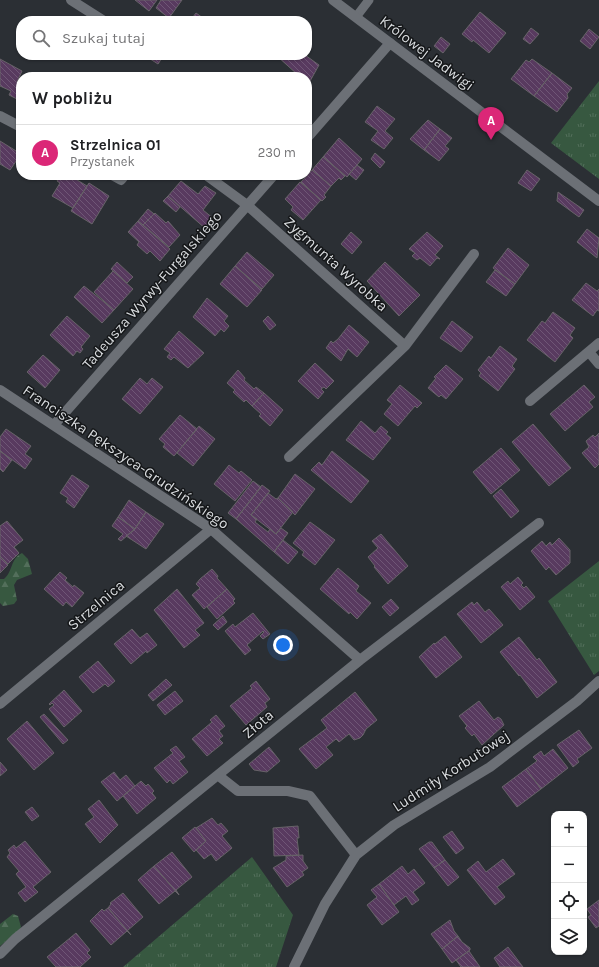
<!DOCTYPE html>
<html lang="pl">
<meta charset="utf-8">
<style>
:root{--surface:#fff;--page:#f2f2f2;--text:#202124;--muted:#757577;--line:#e0e0e0;--accent:#db2777}
body{margin:0;font-family:Karla,sans-serif;background:var(--page);color:var(--text)}
.controls{position:absolute;right:12px;bottom:12px;display:grid;overflow:hidden;border-radius:8px;box-shadow:0 1px 3px #0004}
.controls button{width:36px;height:36px;display:grid;place-items:center;padding:0;border:0;border-bottom:1px solid var(--line);background:var(--surface);color:var(--text);font:20px sans-serif}
.you{position:absolute;left:283px;top:645px;width:14px;height:14px;margin:-10px;border:3px solid #fff;border-radius:50%;background:#1a73e8;box-shadow:0 0 0 6px #1a73e833}
.badge{display:grid;place-items:center;width:26px;height:26px;border-radius:50%;background:var(--accent);color:#fff;font-size:13px;font-weight:700}
.pin{position:absolute;translate:-50% -33px;filter:drop-shadow(0 1px 2px #0008)}
.pin::after{content:'';position:absolute;top:21px;width:14px;height:12px;background:inherit;clip-path:polygon(0 0,100% 0,50% 100%)}
.list{margin:0;padding:0;list-style:none}
h2{display:flex;justify-content:space-between;align-items:center;height:52px;margin:0;padding:0 16px;font-size:17px}
h2 small{font-size:13px;font-weight:400;color:var(--muted)}
.list li{display:grid;grid-template-columns:26px 1fr auto;gap:12px;align-items:center;box-sizing:border-box;height:56px;padding:0 16px;border-top:1px solid var(--line)}
.list b{display:block;font-size:15px;white-space:nowrap}
.list p{margin:0;font-size:13px;white-space:nowrap;color:var(--muted)}
.list em{font-size:13px;font-style:normal;color:var(--muted)}
.icon{flex:none;width:22px;height:22px;fill:none;stroke:currentColor;stroke-width:2;stroke-linecap:round;stroke-linejoin:round}
.map{position:relative;flex:none;width:599px;height:967px;overflow:hidden}
.search{position:absolute;background:var(--surface);box-shadow:0 1px 3px #0004;left:16px;top:16px;width:296px;height:44px;display:flex;align-items:center;gap:10px;box-sizing:border-box;padding:0 14px;border-radius:16px;color:var(--muted);font-size:15px}
.panel{position:absolute;background:var(--surface);box-shadow:0 1px 3px #0004;left:16px;top:72px;width:296px;height:108px;border-radius:16px}
.map>svg:first-child{display:block}
.grass{fill:url(#grass-tufts)}
.forest{fill:url(#forest-firs)}
.building{fill:url(#building-back-hatch);stroke:#676368}
.lines{fill:none;stroke-linecap:round;stroke-linejoin:round}
.service{stroke:#6c7076;stroke-width:9}
.minor{stroke:#6c7076;stroke-width:10}
.tertiary{stroke:#6c7076;stroke-width:10}
.labels{text-anchor:middle;stroke-width:3;stroke-linejoin:round;paint-order:stroke}
.street-label{font-size:15px;fill:#d8dbde;stroke:#151719}
</style>
<div class="map">
<svg width="599" height="967" viewBox="0 0 599 967">
<defs>
<pattern id="grass-tufts" width="24" height="20" patternUnits="userSpaceOnUse"><rect width="24" height="20" fill="#375840"/><path d="M3 7l-1-3M5 7V3M7 7l1-3M15 17l-1-3M17 17v-4M19 17l1-3" fill="none" stroke="#536f5b"/></pattern>
<pattern id="forest-firs" width="22" height="20" patternUnits="userSpaceOnUse"><rect width="22" height="20" fill="#375840"/><path d="M5 1l3.5 6h-7zM16 11l3.5 6h-7z" fill="#536f5b"/></pattern>
<pattern id="building-back-hatch" width="6" height="6" patternUnits="userSpaceOnUse"><rect width="6" height="6" fill="#583a5f"/><path d="M-1 5l2 2M0 0l6 6M5-1l2 2" fill="none" stroke="#6f5676"/></pattern>
</defs>
<rect width="100%" height="100%" fill="#2b2f34"/>
<path class="grass" d="M599 81V179L551 143Z
M599 561V671L594 675 548 601Z
M252 857 293 915 276 967H123Z"/>
<path class="forest" d="M22 553 28 559 32 574 17 580 14 585 17 600 14 604 3 606 0 603V579H4C13 572 10 559 22 553Z
M13 914 18 916 21 927 19 931 0 946V924Z"/>
<path class="building" d="M135 0H157L149 11Z
M161 0H182L169 18 156 8Z
M480 12 506 33 489 53 473 40 472 42 462 34Z
M196 13 203 18 201 21H190Z
M531 28 539 34 530 44 523 39Z
M589 29 599 37 590 49 580 41Z
M441 37 450 44 443 53 434 46Z
M144 55H164L158 64Z
M280 55H305L319 65 309 83 307 77H302L297 74 278 57Z
M0 59 22 71 17 82 21 84V91L17 99 9 95 11 91 0 86Z
M532 59 552 73 534 96 511 79 526 60 529 62Z
M552 73 572 88 567 94 568 98 557 112 534 96Z
M377 106 395 119 385 131 393 138 384 149 371 140 378 131 365 122Z
M428 120 440 129 424 150 410 139Z
M440 129 452 138 445 146 449 149 439 161 424 150Z
M339 138 362 159 347 177 323 157Z
M0 141 21 154 10 170 0 164Z
M375 153 385 162 380 168 371 159Z
M323 157 345 176 341 180 339 178 331 186 312 170Z
M357 165 364 170 356 180 349 174Z
M312 170 331 186 324 195 326 197 322 201 301 182Z
M527 170 540 179 531 191 518 183Z
M61 175 67 178 69 175 87 186 73 208 52 196 60 183 57 181Z
M181 181 198 194 205 186 216 193 203 210 214 219 206 229 168 196Z
M300 182 321 200 303 220 291 210 293 207 285 199Z
M89 183 109 196 92 224 71 211Z
M558 192 584 210 579 217 557 201Z
M168 196 180 207 176 212 163 201Z
M148 209 154 214 143 225 138 221Z
M155 213 166 223 168 221 180 235 169 247 143 225Z
M138 221 170 249 160 261 150 251 147 254 137 245 139 242 128 232Z
M587 229 599 238 597 258 577 242Z
M351 232 362 242 352 254 341 244Z
M427 232 443 246 435 255 440 259 437 258 430 266 420 258 417 260 412 256 415 253 409 249Z
M508 248 529 265 515 284 493 268Z
M247 252 274 275 262 289 235 266Z
M117 262 133 277 127 283 111 269Z
M385 262 420 295 399 316 367 281Z
M235 266 262 290 247 307 220 284Z
M495 270 515 284 506 296 486 282Z
M113 271 133 289 114 310 94 292Z
M586 283 597 291 599 289V311L597 310 593 316 572 300Z
M84 286 114 310 102 323 74 297Z
M207 298 228 316 224 321 229 326 224 332 221 329 215 336 193 317Z
M553 312 575 328 570 335 573 338 555 362 527 340 542 321 545 323Z
M67 316 90 336 81 347 83 349 80 353 77 351 73 356 50 335Z
M268 316 276 325 270 330 263 321Z
M452 321 473 337 461 352 440 338Z
M349 325 369 342 357 357 348 349 341 361 326 348 331 341 333 343 338 339Z
M179 331 204 353 188 368 174 357 171 360 167 357 170 353 164 349Z
M500 346 517 359 512 366 515 369 498 391 479 376 481 373 478 370 489 356 491 358Z
M43 355 60 370 45 388 27 372Z
M315 363 334 381 326 389 324 387 321 389 324 392 318 399 298 381Z
M446 365 463 379 446 399 441 395 439 397 428 388 436 378 434 377Z
M238 370 245 378 244 380 254 389 256 387 264 393 252 406 246 400 244 402 233 392 235 390 227 383Z
M140 378 147 384 152 378 163 387 140 414 122 399Z
M400 385 422 403 417 408 415 406 398 426 384 414 392 404 387 400Z
M584 385 595 397 589 402 593 407 565 431 550 414Z
M264 393 283 410 270 426 259 416 261 414 252 406Z
M180 415 197 429 174 456 163 447 165 444 159 439Z
M361 421 375 433 381 426 388 432 386 434 391 438 373 460 346 440Z
M533 424 571 468 549 486 512 442Z
M199 426 215 439 193 466 177 453Z
M6 429 31 446 25 454 32 459 25 469 0 451V437Z
M599 433V464L595 468 582 453 589 447 586 441 593 435 595 437Z
M501 448 520 470 491 494 473 472Z
M0 451 12 460 3 472 0 469Z
M332 451 369 481 351 503 311 470 319 462 322 465Z
M229 465 239 473 241 471 252 480 235 501 214 484Z
M295 474 315 489 295 515 278 498Z
M72 475 89 486 74 508 66 502 68 498 60 493Z
M253 481 261 487 236 519 228 513Z
M262 485 270 491 251 515 257 519 255 522 268 532 270 529 276 534 281 528 288 533 274 552 236 519Z
M501 489 519 511 511 518 493 496Z
M268 493 276 499 278 498 293 512 276 534 251 515Z
M129 500 146 512 135 529 118 517Z
M146 512 164 524 146 549 126 536 134 530Z
M118 517 135 529 121 541 118 539 123 534 112 526Z
M7 521 23 540 14 547 19 553 8 564 0 556V526Z
M310 522 335 540 315 565 302 555 304 552 293 543Z
M381 534 408 566 388 584 374 567 375 566 368 557 378 548 372 541Z
M559 538 570 550V563L556 575 549 567 546 570 531 551 542 541 546 546 550 542 552 545Z
M283 540 298 552 288 564 274 552Z
M0 556 8 565 0 573Z
M338 568 359 586 356 591 371 603 357 619 350 612 349 614 320 589Z
M212 569 218 576 217 578 227 589 204 609 192 595 200 588 196 584 200 579Z
M60 572 67 578 65 580 73 587 74 585 84 593 72 607 66 602 63 606 44 589Z
M518 577 523 583 521 585 524 588 526 586 535 597 520 610 501 587 508 581 510 584Z
M177 589 204 623 195 630 200 635 184 648 154 610Z
M227 589 235 599 233 601 235 603 217 619 207 607Z
M391 599 399 608 390 616 382 607Z
M472 602 474 605 477 602 485 612 489 609 503 625 481 643 457 614Z
M253 613 270 634 263 639 260 636 264 632 263 631 247 645 251 650 245 655 225 631 233 624 235 627Z
M223 616 227 622 218 630 213 625Z
M132 629 140 638 147 633 157 645 147 653 146 651 131 664 114 644Z
M445 636 462 657 436 678 419 657 434 643 435 644Z
M519 637 537 660 539 658 557 682 537 698 520 675 519 676 500 652Z
M98 661 115 681 108 687 105 684 93 693 79 677Z
M166 679 172 685 153 701 148 695Z
M256 681 270 699 265 703 267 707 246 725 230 706 252 688 250 686Z
M64 690 82 711 64 727 49 709 54 705 52 703 50 705 49 704Z
M175 691 183 701 165 715 157 705Z
M355 692 377 720 366 729 363 735 360 738 354 740 349 734 339 742 336 739 326 747 333 755 316 769 299 749 327 728 321 720Z
M479 701 494 720 498 717 501 719 504 725 482 745 474 734 472 736 465 728 467 726 459 716Z
M44 714 68 740 63 744 40 717Z
M216 715 225 726 219 731 223 736 219 739 223 743 207 756 192 739 212 722 210 720Z
M27 721 54 753 34 770 7 739Z
M579 730 592 748 577 759 579 762 573 767 557 745Z
M176 746 185 757 179 761 188 772 173 784 170 780 167 783 154 768 173 753 170 750Z
M269 747 280 761 267 772 254 770 249 764Z
M553 749 568 768 541 789 526 769 537 761 533 757 541 751 544 756Z
M0 762 7 770 0 776Z
M526 769 541 789 517 807 502 787Z
M114 772 120 780 126 775 135 786 117 801 101 782Z
M141 781 146 786 148 784 154 791 152 793 156 798 137 814 123 796Z
M99 800 118 825 100 843 85 824 94 817 88 809Z
M32 807 39 816 32 821 25 812Z
M212 818 218 825 221 823 228 831 222 836 232 848 216 861 211 854 204 859 196 850 206 841 196 828Z
M298 826 299 838H297L299 855 274 856 273 828Z
M195 827 206 841 194 852 182 838Z
M452 831 464 848 456 854 443 837Z
M25 841 51 872 33 887 38 892 25 902 18 893 26 887 16 874 19 871 7 857 10 853 8 850 14 845 16 848Z
M429 842H432L445 860 434 868 419 849Z
M172 852 192 877 176 890 179 895 154 866Z
M303 855V861L308 868 302 872 304 875 287 887 273 868 286 860V856Z
M503 859 515 874 497 887 505 897 495 905 467 870 478 861 486 872Z
M445 860 459 877 448 886 434 868Z
M154 866 179 895 175 891 159 904 138 880Z
M402 866 408 874 414 869 425 883 413 892 419 900 412 905 406 896 394 905 379 884Z
M379 884 399 912 382 925 367 905 377 897 371 890Z
M123 893 143 917 127 931 131 935 108 908 111 904 110 903Z
M599 900V926L596 928 588 917 591 915 587 909Z
M108 908 131 935 127 931 111 945 90 921 102 909 104 911Z
M450 920 454 931 458 936 442 949 431 934Z
M76 933 90 950 87 953 91 957 80 967H56L47 957Z
M458 936 462 942 470 948V950L452 963 442 949Z
M508 947 523 967H500L494 958Z
M469 951 480 967H461L456 960Z"/>
<g class="lines">
<path class="service" d="M356 17 369 0"/>
<path class="minor" d="M71 0 104 21
M0 116 21 127
M307 138 390 43
M112 175 121 180 125 175
M206 175 247 205 405 346
M589 352 599 364
M0 390 211 529 360 660
M530 401 599 343
M54 425 274 175
M289 457 405 346 474 254
M0 704 211 529
M219 776 238 791H288L310 796 356 855
M0 954 15 939 360 660 539 523
M294 967 325 904 356 855 394 825 490 767 577 701 599 681"/>
<path class="tertiary" d="M333 0 599 201"/>
</g>
<g class="labels">
<g class="street-label">
<text transform="translate(427 53) rotate(37)" y="5">Królowej Jadwigi</text>
<text transform="translate(336 264) rotate(42)" y="5">Zygmunta Wyrobka</text>
<text transform="translate(152 290) rotate(-49)" y="5">Tadeusza Wyrwy-Furgalskiego</text>
<text transform="translate(126 457) rotate(34)" y="5">Franciszka Pększyca-Grudzińskiego</text>
<text transform="translate(96 605) rotate(-40)" y="5">Strzelnica</text>
<text transform="translate(258 724) rotate(-40)" y="5">Złota</text>
<text transform="translate(451 771) rotate(-33)" y="5">Ludmiły Korbutowej</text>
</g>
</g>
</svg>
<div class="controls">
<button>+</button>
<button>−</button>
<button><svg class="icon" aria-label="locate" viewBox="0 0 24 24"><circle cx="12" cy="12" r="6"/><path d="M12 2v4M12 18v4M2 12h4M18 12h4"/></svg></button>
<button><svg class="icon" aria-label="layers" viewBox="0 0 24 24"><path d="M12 4l9 5-9 5-9-5zM3 14l9 5 9-5"/></svg></button>
</div>
<div class="you"></div>
<div class="pin badge" style="left:491px;top:140px">A</div>
<div class="search"><svg class="icon" aria-label="search" viewBox="0 0 24 24"><circle cx="10" cy="10" r="6"/><path d="M15 15l6 6"/></svg>Szukaj tutaj</div>
<section class="panel">
<h2>W pobliżu<small></small></h2>
<ul class="list">
<li><span class="badge">A</span><div><b>Strzelnica 01</b><p>Przystanek</p></div><em>230 m</em></li>
</ul>
</section>
</div>
